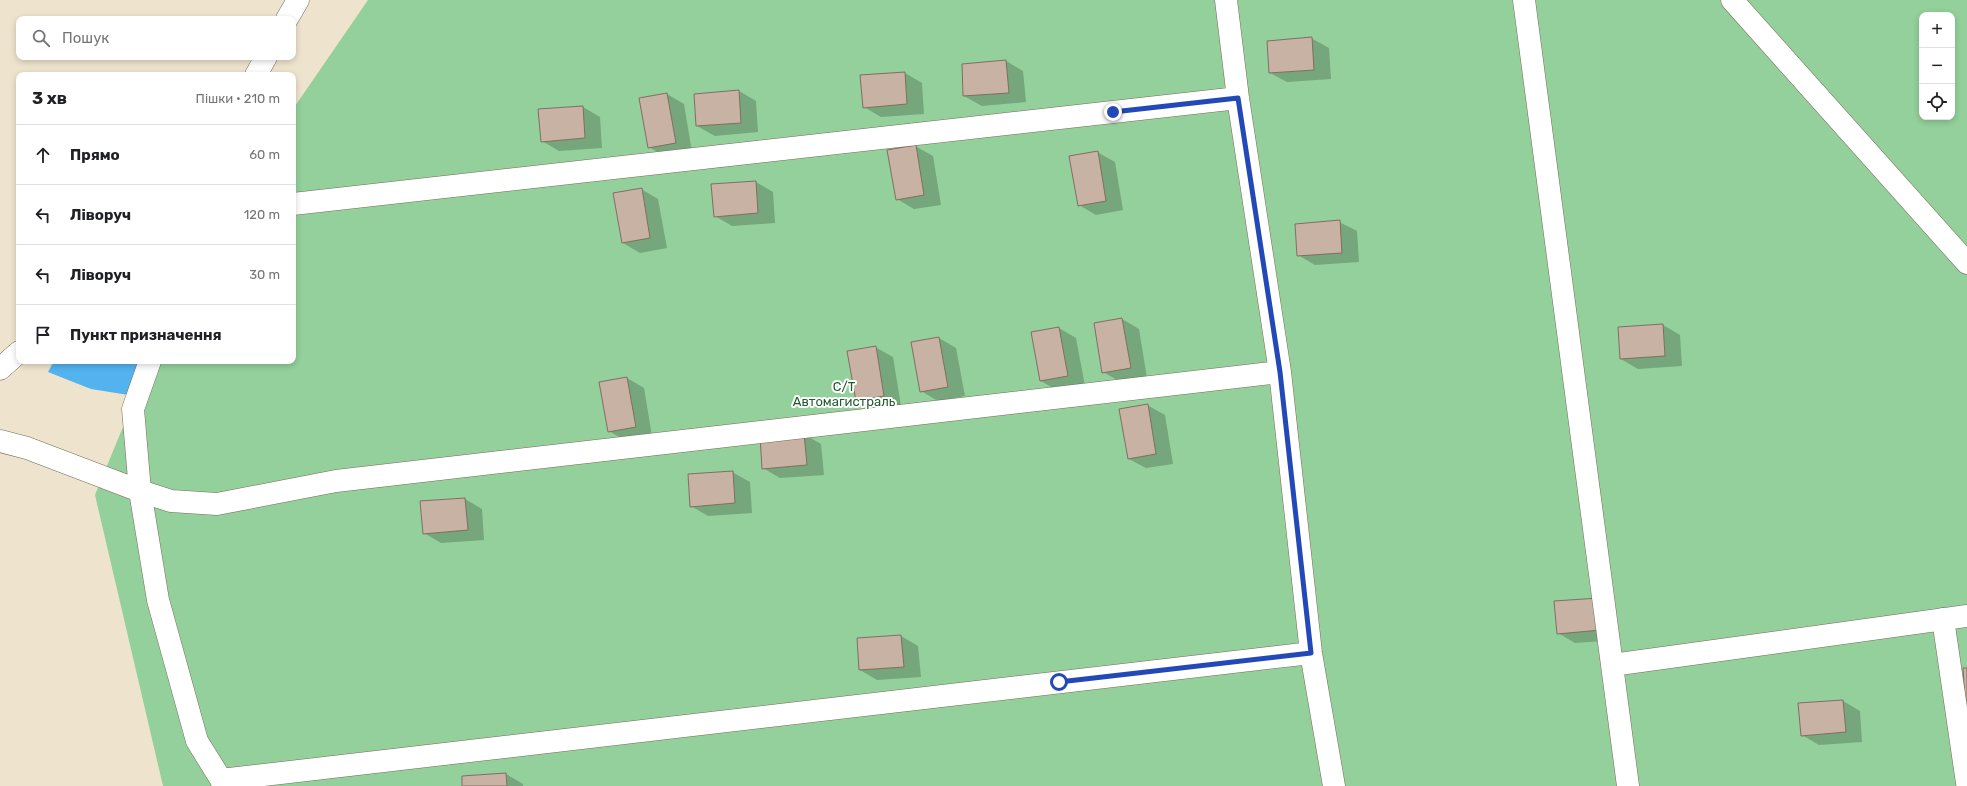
<!DOCTYPE html>
<html lang="uk">
<meta charset="utf-8">
<style>
:root{--surface:#fff;--page:#f6f6f6;--text:#202124;--muted:#757577;--line:#e0e0e0}
body{margin:0;font-family:Rubik,sans-serif;background:var(--page);color:var(--text)}
.controls{position:absolute;right:12px;top:12px;display:grid;overflow:hidden;border-radius:8px;box-shadow:0 2px 6px #0003}
.controls button{width:36px;height:36px;display:grid;place-items:center;padding:0;border:0;border-bottom:1px solid var(--line);background:var(--surface);color:var(--text);font:20px sans-serif}
.stop{position:absolute;width:12px;height:12px;margin:-9px;border:3px solid #2249b7;border-radius:50%;background:#fff}
.stop.end{background:#2249b7;border-color:#fff;box-shadow:0 1px 4px #0008}
.list{margin:0;padding:0;list-style:none}
h2{display:flex;justify-content:space-between;align-items:center;height:52px;margin:0;padding:0 16px;font-size:17px}
h2 small{font-size:13px;font-weight:400;color:var(--muted)}
.list li{display:grid;grid-template-columns:26px 1fr auto;gap:12px;align-items:center;box-sizing:border-box;height:60px;padding:0 16px;border-top:1px solid var(--line)}
.list b{display:block;font-size:15px;white-space:nowrap}
.list em{font-size:13px;font-style:normal;color:var(--muted)}
.icon{flex:none;width:22px;height:22px;fill:none;stroke:currentColor;stroke-width:2;stroke-linecap:round;stroke-linejoin:round}
.map{position:relative;flex:none;width:1967px;height:786px;overflow:hidden}
.search{position:absolute;background:var(--surface);box-shadow:0 2px 6px #0003;left:16px;top:16px;width:280px;height:44px;display:flex;align-items:center;gap:10px;box-sizing:border-box;padding:0 14px;border-radius:8px;color:var(--muted);font-size:15px}
.panel{position:absolute;background:var(--surface);box-shadow:0 2px 6px #0003;left:16px;top:72px;width:280px;height:292px;border-radius:8px}
.map>svg:first-child{display:block}
.green{fill:#93d09b;fill-rule:evenodd}
.water{fill:#52b3ef}
.shadow{fill:#0003}
.building{fill:#c8b2a4;stroke:#826e61}
.lines{fill:none;stroke-linecap:round;stroke-linejoin:round}
.minor-casing{stroke:#766c58;stroke-width:23}
.minor{stroke:#fff;stroke-width:22}
.route{stroke:#2249b7;stroke-width:5}
.labels{text-anchor:middle;stroke-width:4;stroke-linejoin:round;paint-order:stroke}
.park-label{font-size:13px;fill:#215a2e;stroke:#fff}
</style>
<div class="map">
<svg width="1967" height="786" viewBox="0 0 1967 786">
<rect width="100%" height="100%" fill="#eee3cd"/>
<path class="green" d="M368 0H1967V786H163L95 495 150 361H293V109ZM1922 15H1952V117H1922Z"/>
<path class="water" d="M54 361H143L135 396 91 389 48 372Z"/>
<path class="shadow" d="M1311 38 1329 48 1331 79 1287 82 1270 73Z
M1006 61 1023 71 1026 102 982 106 964 96Z
M905 73 922 83 924 114 881 117 864 107Z
M739 91 756 101 758 132 715 136 697 126Z
M667 94 684 104 692 152 666 157 649 147Z
M583 107 600 117 602 148 559 151 542 141Z
M915 146 933 156 941 205 914 209 897 199Z
M1097 152 1115 162 1123 210 1096 215 1079 205Z
M756 182 773 192 775 223 732 226 715 216Z
M641 189 658 199 667 248 640 253 623 243Z
M1339 222 1357 231 1359 262 1315 265 1298 255Z
M1122 319 1139 329 1147 378 1121 382 1103 372Z
M1663 325 1680 335 1682 366 1638 369 1621 359Z
M1059 328 1076 338 1085 386 1058 391 1041 381 1032 332Z
M939 338 956 348 965 396 938 401 921 391Z
M875 347 893 357 901 406 874 410 857 401Z
M627 378 644 388 652 436 626 441 609 431Z
M1147 405 1165 415 1173 464 1146 468 1129 459Z
M804 434 821 444 824 475 780 478 763 468Z
M732 472 750 482 752 513 708 516 691 506Z
M465 499 482 509 484 540 441 543 424 533Z
M1599 599 1616 609 1618 640 1575 643 1558 633Z
M901 636 918 646 921 677 877 680 860 670 858 639Z
M1843 701 1860 711 1862 742 1819 745 1802 735Z
M506 774 523 784V786H463V777Z"/>
<path class="building" d="M1312 37 1314 70 1269 73 1267 41Z
M1006 60 1009 93 963 96 962 64Z
M905 72 907 104 863 108 860 75Z
M739 90 741 123 696 126 694 94Z
M667 93 676 143 648 148 639 98Z
M583 106 585 138 541 142 538 109Z
M916 145 924 195 896 200 887 150Z
M1098 151 1106 201 1078 206 1069 156Z
M756 181 758 213 714 217 711 184Z
M642 188 650 238 622 243 613 193Z
M1340 220 1342 253 1297 256 1295 224Z
M1122 318 1131 368 1102 373 1094 323Z
M1663 324 1665 356 1620 359 1618 327Z
M1059 327 1068 376 1040 381 1031 332Z
M939 337 948 387 920 392 911 342Z
M876 346 884 396 856 401 847 351Z
M627 377 636 427 608 432 599 382Z
M1148 404 1156 454 1128 459 1119 409Z
M804 433 807 465 762 469 760 436Z
M733 471 735 503 690 507 688 474Z
M465 498 468 530 423 534 420 501Z
M1599 598 1601 630 1557 634 1554 601Z
M901 635 904 667 859 670 857 638Z
M1963 668H1967V701H1965Z
M1843 700 1846 732 1801 736 1798 703Z
M506 773 507 786H462V776Z"/>
<g class="lines">
<g class="minor-casing">
<path id="minor" d="M1226 0 1238 98 1280 372 1311 653 1334 786
M1524 0 1628 786
M1732 0 1967 263
M287 19 298 0
M256 75 266 57
M293 204 1238 98
M150 361 133 409 140 491 158 600 197 741 225 786
M0 369 19 352
M0 441 27 448 140 491 171 501 217 504 336 481 1280 372
M1943 619 1967 783
M1612 665 1967 616
M221 780 1311 653"/>
</g>
<use href="#minor" class="minor"/>
</g>
<g class="lines">
<path class="route" d="M1059 682 1311 653 1280 372 1238 98 1113 112"/>
</g>
<g class="labels">
<g class="park-label">
<text x="844" y="391">С/Т<tspan x="844" dy="15">Автомагистраль</tspan></text>
</g>
</g>
</svg>
<div class="controls">
<button>+</button>
<button>−</button>
<button><svg class="icon" aria-label="locate" viewBox="0 0 24 24"><circle cx="12" cy="12" r="6"/><path d="M12 2v4M12 18v4M2 12h4M18 12h4"/></svg></button>
</div>
<div class="stop" style="left:1059px;top:682px"></div>
<div class="stop end" style="left:1113px;top:112px"></div>
<div class="search"><svg class="icon" aria-label="search" viewBox="0 0 24 24"><circle cx="10" cy="10" r="6"/><path d="M15 15l6 6"/></svg>Пошук</div>
<section class="panel">
<h2>3 хв<small>Пішки · 210 m</small></h2>
<ul class="list">
<li><svg class="icon" aria-label="ahead" viewBox="0 0 24 24"><path d="M12 20V5M6 11l6-6 6 6"/></svg><div><b>Прямо</b></div><em>60 m</em></li>
<li><svg class="icon" aria-label="left" viewBox="0 0 24 24"><path d="M17 20v-9H6M10 6l-5 5 5 5"/></svg><div><b>Ліворуч</b></div><em>120 m</em></li>
<li><svg class="icon" aria-label="left" viewBox="0 0 24 24"><path d="M17 20v-9H6M10 6l-5 5 5 5"/></svg><div><b>Ліворуч</b></div><em>30 m</em></li>
<li><svg class="icon" aria-label="arrive" viewBox="0 0 24 24"><path d="M6 21V4h12l-3 4 3 4H6"/></svg><div><b>Пункт призначення</b></div></li>
</ul>
</section>
</div>
